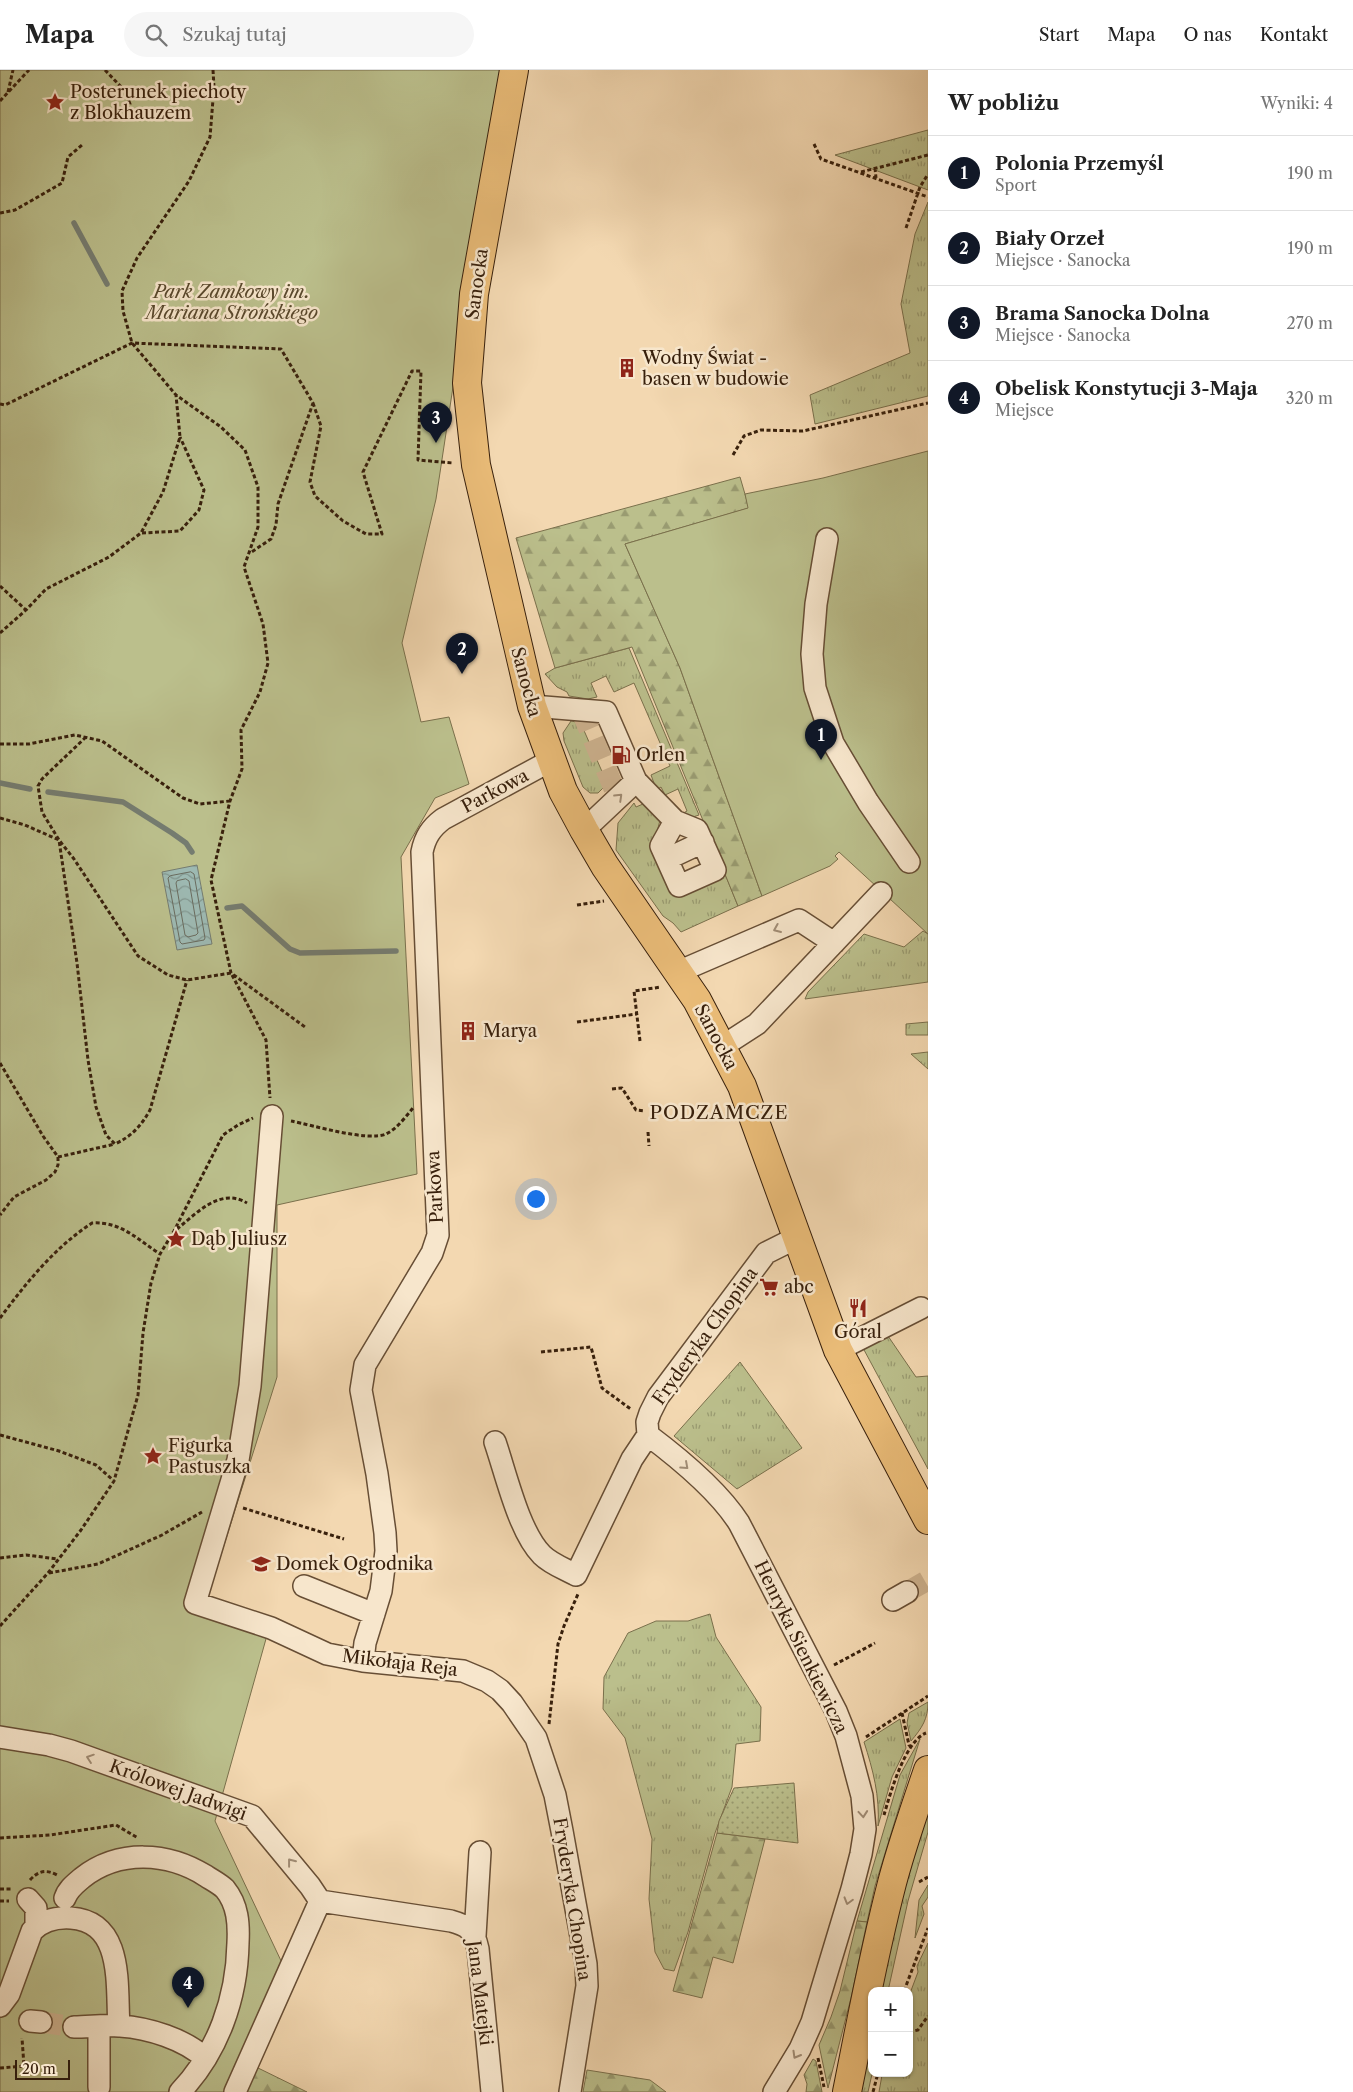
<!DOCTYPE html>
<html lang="pl">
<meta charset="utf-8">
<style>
:root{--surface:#fff;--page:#f6f6f6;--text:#222;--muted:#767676;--line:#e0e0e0;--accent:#111827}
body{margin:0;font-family:"Libre Caslon Text",serif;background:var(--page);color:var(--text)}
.controls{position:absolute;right:15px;bottom:15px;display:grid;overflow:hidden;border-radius:10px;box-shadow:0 1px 4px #0004}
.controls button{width:45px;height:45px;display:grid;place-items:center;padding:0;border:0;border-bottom:1px solid var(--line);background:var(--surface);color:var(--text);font:25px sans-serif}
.scale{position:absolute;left:15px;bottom:12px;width:55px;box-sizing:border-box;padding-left:5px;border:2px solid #38200c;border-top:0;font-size:14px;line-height:18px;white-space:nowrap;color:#38200c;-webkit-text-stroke:4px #f7e6cc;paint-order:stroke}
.you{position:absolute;left:535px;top:1128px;width:18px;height:18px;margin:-12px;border:4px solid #fff;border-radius:50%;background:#1a73e8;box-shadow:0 0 0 8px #1a73e833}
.badge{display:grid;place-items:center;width:32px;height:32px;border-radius:50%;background:var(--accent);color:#fff;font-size:16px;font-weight:700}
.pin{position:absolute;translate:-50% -41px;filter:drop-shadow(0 1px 2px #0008)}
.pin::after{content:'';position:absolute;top:26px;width:18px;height:15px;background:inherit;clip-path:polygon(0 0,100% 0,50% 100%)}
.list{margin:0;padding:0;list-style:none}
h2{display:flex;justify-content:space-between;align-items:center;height:65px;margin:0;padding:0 20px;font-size:21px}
h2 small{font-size:16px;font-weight:400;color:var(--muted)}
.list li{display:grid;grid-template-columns:32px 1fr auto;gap:15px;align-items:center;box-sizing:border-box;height:75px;padding:0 20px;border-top:1px solid var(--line)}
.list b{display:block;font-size:19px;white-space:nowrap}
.list p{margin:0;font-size:16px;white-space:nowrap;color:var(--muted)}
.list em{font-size:16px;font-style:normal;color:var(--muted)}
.icon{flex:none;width:28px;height:28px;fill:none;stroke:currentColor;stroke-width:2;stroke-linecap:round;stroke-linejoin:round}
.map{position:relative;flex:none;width:928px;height:2022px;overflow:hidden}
header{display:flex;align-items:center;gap:30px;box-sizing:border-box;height:70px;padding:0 25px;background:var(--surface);border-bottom:1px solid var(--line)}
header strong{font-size:24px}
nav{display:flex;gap:28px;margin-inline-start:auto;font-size:18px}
.search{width:350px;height:45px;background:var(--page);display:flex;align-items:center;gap:12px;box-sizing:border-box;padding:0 18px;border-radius:28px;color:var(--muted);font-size:19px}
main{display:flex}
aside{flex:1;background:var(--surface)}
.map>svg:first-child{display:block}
.grass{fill:url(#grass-tufts);stroke:#7a704c}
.forest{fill:url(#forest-firs);stroke:#7a704c}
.park{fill:#bbbf8c;stroke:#7a704c}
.garden{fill:url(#garden-dots);stroke:#7a704c}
.water{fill:url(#water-waves);stroke:#757c70}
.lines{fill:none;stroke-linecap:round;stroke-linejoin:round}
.shore{stroke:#6a6c5f;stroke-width:1}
.stream{stroke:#757c70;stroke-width:5.5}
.minor-tunnel{stroke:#ceb390;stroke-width:21;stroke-dasharray:21 11;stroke-linecap:butt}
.minor-casing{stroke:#674e35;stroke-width:24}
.major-casing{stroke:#38200c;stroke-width:30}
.path{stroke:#38200c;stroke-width:3;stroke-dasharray:4 2.5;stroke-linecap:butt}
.minor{stroke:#f7e6cc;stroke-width:21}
.major{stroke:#eabc78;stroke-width:28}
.oneway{stroke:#a18d76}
.labels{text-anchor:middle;stroke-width:5;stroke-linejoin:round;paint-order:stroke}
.poi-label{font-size:18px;fill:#38200c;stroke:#f7e6cc;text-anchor:start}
.street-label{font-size:18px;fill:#38200c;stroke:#f7e6cc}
.park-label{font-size:18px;font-style:italic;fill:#59482c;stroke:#f7e6cc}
.neighbourhood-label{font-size:19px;letter-spacing:1px;fill:#38200c;stroke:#f7e6cc}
</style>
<header>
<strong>Mapa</strong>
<div class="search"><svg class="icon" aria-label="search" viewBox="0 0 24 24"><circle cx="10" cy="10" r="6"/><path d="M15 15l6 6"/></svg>Szukaj tutaj</div>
<nav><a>Start</a><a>Mapa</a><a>O nas</a><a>Kontakt</a></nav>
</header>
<main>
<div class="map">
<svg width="928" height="2022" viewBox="0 0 928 2022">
<defs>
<pattern id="grass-tufts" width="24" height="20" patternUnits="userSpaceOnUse" patternTransform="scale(1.25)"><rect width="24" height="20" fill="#bbbf8c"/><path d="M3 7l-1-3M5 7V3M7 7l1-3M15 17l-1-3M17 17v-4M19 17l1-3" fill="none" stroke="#999b71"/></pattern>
<pattern id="forest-firs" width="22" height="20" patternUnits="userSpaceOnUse" patternTransform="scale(1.25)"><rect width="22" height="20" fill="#bbbf8c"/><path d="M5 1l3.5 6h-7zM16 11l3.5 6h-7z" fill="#999b71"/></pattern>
<pattern id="garden-dots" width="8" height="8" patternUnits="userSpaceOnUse" patternTransform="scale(1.25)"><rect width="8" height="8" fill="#bbbf8c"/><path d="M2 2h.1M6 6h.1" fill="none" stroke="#999b71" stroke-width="1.8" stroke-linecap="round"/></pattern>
<pattern id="water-waves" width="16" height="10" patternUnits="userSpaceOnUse" patternTransform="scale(1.25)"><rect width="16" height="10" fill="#9db9b2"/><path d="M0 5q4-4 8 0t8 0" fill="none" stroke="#81968f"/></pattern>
</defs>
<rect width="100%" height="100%" fill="#f3d8b1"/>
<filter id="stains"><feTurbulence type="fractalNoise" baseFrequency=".004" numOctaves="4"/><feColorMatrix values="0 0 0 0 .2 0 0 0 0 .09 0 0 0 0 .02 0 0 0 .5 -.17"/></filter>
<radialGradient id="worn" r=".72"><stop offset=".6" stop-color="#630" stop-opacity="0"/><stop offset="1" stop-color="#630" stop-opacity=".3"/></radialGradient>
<path class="grass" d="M928 60V120L835 85Z
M928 132V326L815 354 810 325 910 283 901 234 915 164Z
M629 578 699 745 687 749 680 745 687 741 678 719 665 725 661 717 658 719V724L651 705 670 696 634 613 614 622 606 606 591 613 597 627 588 629 569 626 567 622 557 617 545 604 555 598Z
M571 651 576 652 582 656 604 706 605 716 598 723H590L583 717 564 671 563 663Z
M642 731 660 750 656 766 677 825 725 804 738 836 681 862 673 853 663 846 616 780 618 753 634 733 636 737 643 734Z
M923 861 928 864V912L805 929 808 922 864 864 904 877Z
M928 952V965H906V954Z
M928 982V999L911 984Z
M888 1266 916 1307 928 1306V1399L863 1278Z
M740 1292 802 1378 737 1419 674 1366Z
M710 1544 716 1567 761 1637 760 1671 736 1674 732 1717 715 1763 688 1862 674 1901 664 1899 655 1882 649 1829 652 1769 625 1668 603 1639 604 1607 628 1563 656 1551H688Z
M928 1632C928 1649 922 1658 911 1671L907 1653 909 1643Z
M900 1649 906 1678 892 1707 878 1756C880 1726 873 1700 864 1672Z
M920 1669 875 1816 867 1852 857 1851 900 1705Z
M928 1742V1762L908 1831 888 1921H880L906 1807Z
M928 1815V1827L922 1836 924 1844 915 1868 919 1830Z
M928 1873V2022H879L882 2005 885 2003H909V1926L918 1902 917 1896Z
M872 1960V1991L868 1996 872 2004 868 2022H859Z"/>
<path class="forest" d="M740 407 749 438 625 474 680 598 762 826 738 836 632 577 555 598 516 468Z
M717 1763 765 1769 733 1893 713 1887 702 1928 673 1921Z
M857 1851 867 1852 851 1928 828 2018 819 1975 831 1947 840 1921Z
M813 1989 816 1991 822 2022H806L807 2014 804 2005Z
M254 1996 307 2022H244Z
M587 2000 650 2010 666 2022H583Z"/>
<path class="park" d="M0 0H501L436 429 402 573 421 652 449 647 469 714 435 728 401 787 417 1104 277 1135V1307L207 1529 271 1551 215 1751 283 1895 232 2022H0Z
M928 381V864L839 782 835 786 838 789 830 796 762 826 680 598 625 474 748 438 745 424 823 408Z"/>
<path class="garden" d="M794 1713 798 1773 717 1763 719 1751 734 1718Z"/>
<path class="water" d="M197 795 212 874 177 880 162 802Z"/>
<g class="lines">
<path class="shore" d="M191 802 194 804 205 868 204 870 182 874 180 872 168 808 170 806Z
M186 809 189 811 198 863 196 865 188 867 185 865 176 813 177 811Z"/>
<path class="stream" d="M74 153 107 214
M0 713 30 719
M48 722 123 732 172 763 186 773 192 782
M227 838 242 836 290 879 300 883 396 881"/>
<path class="minor-tunnel" d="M581 640 618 728
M907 1522 928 1510
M41 1952 74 1957"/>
<g class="minor-casing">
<path id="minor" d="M827 469 816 534 812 584 815 618 833 673 868 732 909 792
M532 636 606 642 636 711 584 760
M636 711 675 751 697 760 715 800 679 816 661 776 675 751
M667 789 703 772
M678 902 799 850 834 873
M723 976 757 954 881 823
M272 1046 250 1316 238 1390 195 1533 271 1558 327 1584 363 1591 463 1601 487 1611 500 1620 512 1633 536 1668 555 1725 562 1761 586 1894 587 1916 570 2022
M838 1280 921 1238
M648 1365C680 1389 718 1420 739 1453L836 1641 846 1666 862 1726 865 1759 861 1784 852 1819 812 1952 800 1979 774 2022
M495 1372C506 1404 519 1462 542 1485 551 1494 565 1499 576 1505L632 1389 648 1365 647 1352 650 1343 658 1327 766 1183 796 1168
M304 1516 374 1544
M893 1530 907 1522
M363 1591 365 1573 381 1521 386 1481 385 1463 377 1404 361 1320 365 1295 432 1183 438 1165 422 782C425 767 431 758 443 749L550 691
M0 1667 49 1675 71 1681 252 1746 310 1816 320 1831
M65 1828C68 1819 75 1814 82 1808 119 1779 168 1782 206 1806 212 1810 220 1814 225 1819 238 1835 239 1854 238 1873 237 1928 218 1982 180 2022
M28 1829 36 1838V1857
M320 1831 451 1851C469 1856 474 1860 478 1879L492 2022
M475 1866 480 1782
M0 1936 9 1924 32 1861C42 1851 56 1847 71 1848 125 1852 116 1917 119 1956
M30 1951 41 1952
M74 1957C89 1957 105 1954 120 1956 149 1958 184 1969 205 1988
M99 2017V1957
M235 2022 320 1831"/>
</g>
<g class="major-casing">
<path id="major" d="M514 0 474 224 467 313 476 395 532 636 563 721 584 760 605 796 697 930 742 1016 838 1280 928 1450
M847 2022C861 1952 874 1882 892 1813 902 1775 915 1738 928 1700"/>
</g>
<path class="path" d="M105 0 125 21 130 34 124 48
M213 0 214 17 210 67 189 111 137 188 122 221 123 241 132 273 176 325 221 357 245 380 258 417V457L244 497 263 554 268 593 260 622 241 660 242 699 230 731 211 810 231 903 305 957
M8 22 13 0
M0 31 29 0
M814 74 821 89 928 127
M875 98 876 108
M861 102 928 85
M0 143 15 140 62 113 68 87 82 75
M906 158 920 117 928 104
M313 333 321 356 310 412 315 426 343 451 366 464H382L363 402 412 301H421L418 390 453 393
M0 334 5 335 132 273 281 279 313 333 278 434 276 455 271 469 250 483
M733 385 744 366 761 360 803 361 928 333
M142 463 180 461 199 440 204 420 180 367
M0 516 26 540
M0 563 26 540 46 519 109 487 141 463 163 422 180 367 176 325
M86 667 42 709 38 716 42 742 59 770 77 893 88 990 96 1037 106 1065 115 1074C132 1066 141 1056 150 1040L187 910
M0 674H29L75 665 102 671 183 728 200 734 230 731
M0 748 25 755 59 770 74 789 138 886 168 905 187 910 231 903 266 970 270 1028
M577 835 604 831
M577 952 637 944
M640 971 634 921 661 917
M0 993 43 1066 58 1087V1095L55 1102 46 1110 14 1127 0 1145
M612 1019 622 1018 636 1040 645 1041
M291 1051C312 1055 368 1072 386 1064 397 1059 406 1046 414 1037
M648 1062 649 1076
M58 1087 115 1074
M177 1159C197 1143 220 1117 247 1133
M0 1248C27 1212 54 1178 92 1153 121 1151 138 1170 160 1184
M541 1282 591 1277 602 1318 632 1340
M0 1365 59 1381 96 1395 114 1411
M243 1438 344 1469
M0 1488 26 1485 58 1489
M49 1503 98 1494 162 1465 202 1442
M0 1556 48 1503 81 1460 114 1411 138 1325 143 1263 151 1213 160 1184 174 1161 223 1065 238 1055 253 1048
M834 1595 875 1573
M902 1643 909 1675 911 1677
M549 1654 558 1574 564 1556 578 1524
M866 1667 928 1626
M884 1745C890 1724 905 1671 926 1663
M0 1768 50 1765 116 1755 138 1768
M30 1810C38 1801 46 1799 57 1805
M919 1812 928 1807
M0 1819H12
M0 1831H9
M904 1921 928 1858
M909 1962 918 1960 928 1946
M818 1988 824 2017
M0 1998 24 1996 22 1968
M873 2022 878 2003"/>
<use href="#minor" class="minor"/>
<use href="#major" class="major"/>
</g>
<defs><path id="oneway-chevron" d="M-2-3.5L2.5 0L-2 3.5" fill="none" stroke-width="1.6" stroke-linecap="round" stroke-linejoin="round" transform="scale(1.25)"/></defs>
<g class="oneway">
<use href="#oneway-chevron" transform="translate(619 727) rotate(-44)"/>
<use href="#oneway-chevron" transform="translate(777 859) rotate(157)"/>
<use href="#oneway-chevron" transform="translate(685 1396) rotate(42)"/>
<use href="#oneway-chevron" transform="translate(90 1688) rotate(-161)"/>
<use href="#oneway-chevron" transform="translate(863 1744) rotate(85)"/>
<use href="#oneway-chevron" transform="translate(291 1792) rotate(-128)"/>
<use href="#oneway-chevron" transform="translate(848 1831) rotate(106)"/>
<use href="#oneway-chevron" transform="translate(796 1985) rotate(120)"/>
</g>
<defs>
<g id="sight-bare" transform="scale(1.5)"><path d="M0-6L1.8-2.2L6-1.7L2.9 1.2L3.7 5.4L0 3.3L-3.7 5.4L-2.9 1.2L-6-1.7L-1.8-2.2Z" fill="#8f2418" stroke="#f7e6cc" stroke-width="2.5" paint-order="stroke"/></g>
<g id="building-bare" transform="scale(1.5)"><path d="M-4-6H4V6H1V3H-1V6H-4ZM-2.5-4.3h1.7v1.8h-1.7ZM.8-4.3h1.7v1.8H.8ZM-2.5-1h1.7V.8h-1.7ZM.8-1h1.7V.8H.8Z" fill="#8f2418" stroke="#f7e6cc" stroke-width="2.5" paint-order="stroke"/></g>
<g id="fuel-bare" transform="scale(1.5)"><path d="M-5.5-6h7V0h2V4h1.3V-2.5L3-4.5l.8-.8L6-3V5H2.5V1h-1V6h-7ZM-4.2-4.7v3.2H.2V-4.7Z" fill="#8f2418" stroke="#f7e6cc" stroke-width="2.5" paint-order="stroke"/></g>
<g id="supermarket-bare" transform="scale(1.5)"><path d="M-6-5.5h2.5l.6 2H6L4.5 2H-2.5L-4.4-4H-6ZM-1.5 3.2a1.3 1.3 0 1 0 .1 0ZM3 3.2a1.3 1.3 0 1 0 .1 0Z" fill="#8f2418" stroke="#f7e6cc" stroke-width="2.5" paint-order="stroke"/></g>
<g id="restaurant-bare" transform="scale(1.5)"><path d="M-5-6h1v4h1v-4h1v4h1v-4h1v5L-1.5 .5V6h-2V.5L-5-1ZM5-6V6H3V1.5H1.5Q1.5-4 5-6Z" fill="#8f2418" stroke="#f7e6cc" stroke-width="2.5" paint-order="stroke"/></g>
<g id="school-bare" transform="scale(1.5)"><path d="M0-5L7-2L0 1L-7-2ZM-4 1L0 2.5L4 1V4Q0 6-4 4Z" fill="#8f2418" stroke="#f7e6cc" stroke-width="2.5" paint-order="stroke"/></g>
</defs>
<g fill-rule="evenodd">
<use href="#sight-bare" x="55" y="32"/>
<use href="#building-bare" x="627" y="298"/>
<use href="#fuel-bare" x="621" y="685"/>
<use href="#building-bare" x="468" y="961"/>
<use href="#sight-bare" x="176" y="1169"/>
<use href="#supermarket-bare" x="769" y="1217"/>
<use href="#restaurant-bare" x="858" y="1238"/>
<use href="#sight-bare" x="153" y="1386"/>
<use href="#school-bare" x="261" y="1494"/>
</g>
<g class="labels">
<g class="poi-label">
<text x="70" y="28">Posterunek piechoty<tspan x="70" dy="21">z Blokhauzem</tspan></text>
<text x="642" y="294">Wodny Świat -<tspan x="642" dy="21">basen w budowie</tspan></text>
<text x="636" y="691">Orlen</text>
<text x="483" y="967">Marya</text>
<text x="191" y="1175">Dąb Juliusz</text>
<text x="784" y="1223">abc</text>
<text x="858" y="1268" text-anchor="middle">Góral</text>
<text x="168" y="1382">Figurka<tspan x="168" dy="21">Pastuszka</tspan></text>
<text x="276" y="1500">Domek Ogrodnika</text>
</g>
<g class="street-label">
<text transform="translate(477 214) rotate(-82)" y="6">Sanocka</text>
<text transform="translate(526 612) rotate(75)" y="6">Sanocka</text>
<text transform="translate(495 721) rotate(-28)" y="6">Parkowa</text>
<text transform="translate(716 967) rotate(62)" y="6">Sanocka</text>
<text transform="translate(435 1117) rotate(-93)" y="6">Parkowa</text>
<text transform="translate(705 1266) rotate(-54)" y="6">Fryderyka Chopina</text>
<text transform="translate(801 1577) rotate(64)" y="6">Henryka Sienkiewicza</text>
<text transform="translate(400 1593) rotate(7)" y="6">Mikołaja Reja</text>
<text transform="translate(178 1720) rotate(20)" y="6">Królowej Jadwigi</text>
<text transform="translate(572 1829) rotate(81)" y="6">Fryderyka Chopina</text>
<text transform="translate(480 1923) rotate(83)" y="6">Jana Matejki</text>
</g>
<g class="park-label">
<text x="232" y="228">Park Zamkowy im.<tspan x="232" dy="21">Mariana Strońskiego</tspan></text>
</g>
<g class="neighbourhood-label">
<text x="719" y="1049">PODZAMCZE</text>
</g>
</g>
<rect width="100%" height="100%" filter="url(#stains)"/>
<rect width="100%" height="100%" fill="url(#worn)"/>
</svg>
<div class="controls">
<button>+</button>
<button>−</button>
</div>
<div class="scale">20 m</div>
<div class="you"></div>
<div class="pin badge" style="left:821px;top:690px">1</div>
<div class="pin badge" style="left:462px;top:604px">2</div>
<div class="pin badge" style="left:436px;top:373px">3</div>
<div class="pin badge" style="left:188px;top:1938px">4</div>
</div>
<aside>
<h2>W pobliżu<small>Wyniki: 4</small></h2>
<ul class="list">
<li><span class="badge">1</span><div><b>Polonia Przemyśl</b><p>Sport</p></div><em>190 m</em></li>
<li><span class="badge">2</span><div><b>Biały Orzeł</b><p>Miejsce · Sanocka</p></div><em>190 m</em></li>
<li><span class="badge">3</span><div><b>Brama Sanocka Dolna</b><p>Miejsce · Sanocka</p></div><em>270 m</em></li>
<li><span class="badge">4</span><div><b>Obelisk Konstytucji 3-Maja</b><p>Miejsce</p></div><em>320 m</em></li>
</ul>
</aside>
</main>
